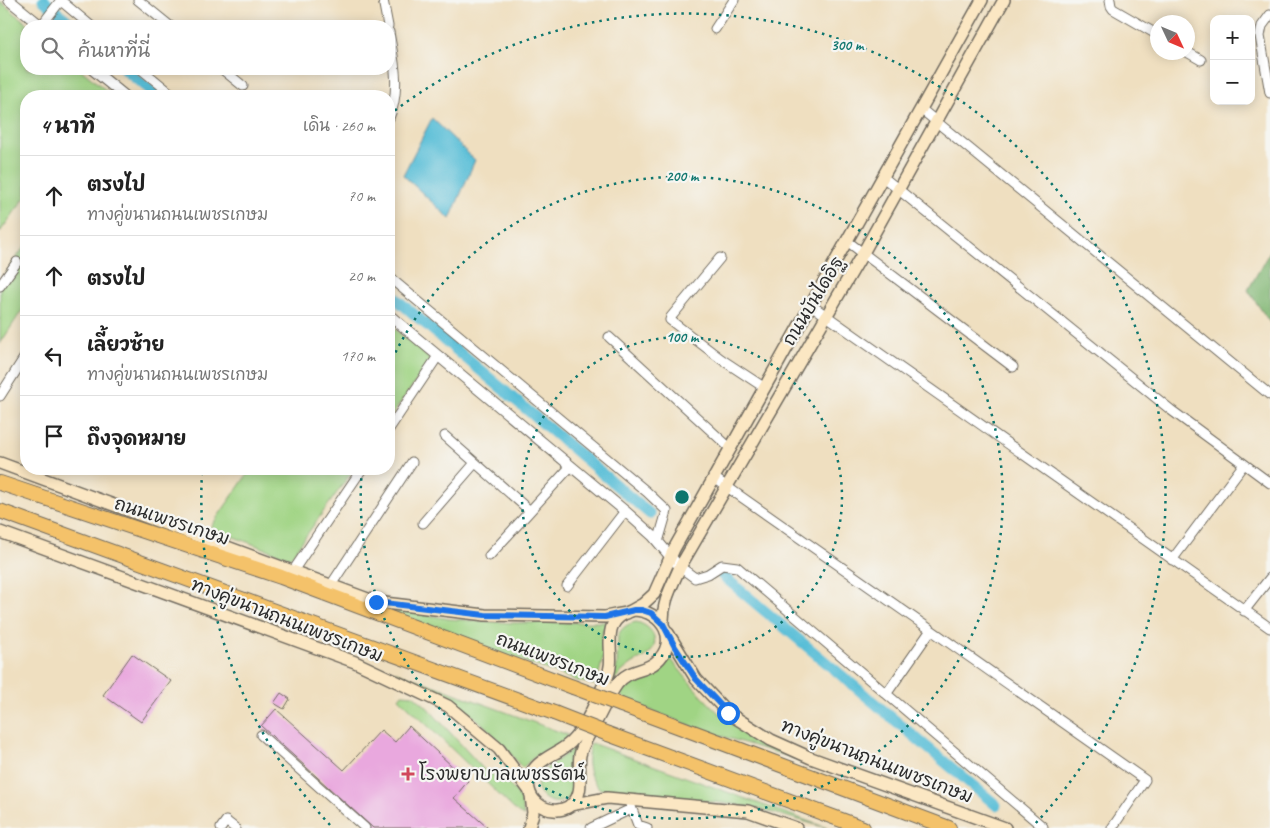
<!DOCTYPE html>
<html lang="th">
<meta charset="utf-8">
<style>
:root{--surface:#fff;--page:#f6f6f6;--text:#222;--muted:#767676;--line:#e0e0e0}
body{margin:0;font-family:Caveat,"Playpen Sans Thai",sans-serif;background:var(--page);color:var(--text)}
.controls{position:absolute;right:15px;top:15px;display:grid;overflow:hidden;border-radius:10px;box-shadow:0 2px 12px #0003}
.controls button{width:45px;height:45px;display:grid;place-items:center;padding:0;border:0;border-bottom:1px solid var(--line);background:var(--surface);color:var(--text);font:25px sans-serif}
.compass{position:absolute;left:1150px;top:15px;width:45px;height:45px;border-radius:50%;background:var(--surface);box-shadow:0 2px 12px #0003;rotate:134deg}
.stop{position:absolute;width:15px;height:15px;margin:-11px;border:4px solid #1a73e8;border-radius:50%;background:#fff}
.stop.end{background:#1a73e8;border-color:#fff;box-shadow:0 1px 5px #0008}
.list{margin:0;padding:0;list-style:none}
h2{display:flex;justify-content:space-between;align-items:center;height:65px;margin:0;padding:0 20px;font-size:21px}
h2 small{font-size:16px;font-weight:400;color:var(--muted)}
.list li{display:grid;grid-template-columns:32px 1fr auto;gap:15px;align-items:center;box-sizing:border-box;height:80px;padding:0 20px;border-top:1px solid var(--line)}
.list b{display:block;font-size:19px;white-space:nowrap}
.list p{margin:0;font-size:16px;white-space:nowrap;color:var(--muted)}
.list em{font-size:16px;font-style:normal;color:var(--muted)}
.icon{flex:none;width:28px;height:28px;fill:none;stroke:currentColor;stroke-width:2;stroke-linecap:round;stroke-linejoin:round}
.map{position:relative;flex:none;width:1270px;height:828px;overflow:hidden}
.search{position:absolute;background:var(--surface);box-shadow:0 2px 12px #0003;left:20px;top:20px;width:375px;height:55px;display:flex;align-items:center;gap:12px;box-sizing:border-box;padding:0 18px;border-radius:20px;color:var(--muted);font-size:19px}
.panel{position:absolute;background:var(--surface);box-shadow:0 2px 12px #0003;left:20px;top:90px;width:375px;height:385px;border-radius:20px}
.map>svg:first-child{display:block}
.green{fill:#a0d484;stroke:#668058}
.forest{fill:#80b672;stroke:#56704e}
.water{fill:#59bed7;stroke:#427481}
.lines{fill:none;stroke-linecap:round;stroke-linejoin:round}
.canal{stroke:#59bed7;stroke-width:11}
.building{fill:#e9a8de}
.minor-casing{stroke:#706a5f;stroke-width:11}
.tertiary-casing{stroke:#706a5f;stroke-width:12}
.secondary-casing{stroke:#706a5f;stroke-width:14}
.trunk-casing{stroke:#706a5f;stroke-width:16}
.minor{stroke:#fff;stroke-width:9}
.tertiary{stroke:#fff;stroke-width:10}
.secondary{stroke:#fbe7c3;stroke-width:11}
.trunk{stroke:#f4c26a;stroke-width:14}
.trunk-bridge-casing{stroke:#706a5f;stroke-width:16;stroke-linecap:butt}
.trunk-bridge{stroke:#f4c26a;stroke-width:14}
.route{stroke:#1a73e8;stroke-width:6}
.ring{fill:none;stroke:#0f766e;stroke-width:2.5;stroke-dasharray:2.5 5}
.poi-dot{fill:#d1495b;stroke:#f6f6f2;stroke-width:2}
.labels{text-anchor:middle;stroke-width:4.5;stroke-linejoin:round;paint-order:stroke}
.street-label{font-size:18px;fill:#2b2b2b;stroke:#f6f6f2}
.poi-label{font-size:18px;fill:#2b2b2b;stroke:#f6f6f2;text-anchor:start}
.centre{fill:#0f766e;stroke:#f6f6f2;stroke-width:2.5}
.ring-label{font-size:15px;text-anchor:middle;font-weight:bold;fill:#0f766e;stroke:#f6f6f2;stroke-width:4.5;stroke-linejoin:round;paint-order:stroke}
</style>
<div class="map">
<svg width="1270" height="828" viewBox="0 0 1270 828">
<rect width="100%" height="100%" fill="#f6f6f2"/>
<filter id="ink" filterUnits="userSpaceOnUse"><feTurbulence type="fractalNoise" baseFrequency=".02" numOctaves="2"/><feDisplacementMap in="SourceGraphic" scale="10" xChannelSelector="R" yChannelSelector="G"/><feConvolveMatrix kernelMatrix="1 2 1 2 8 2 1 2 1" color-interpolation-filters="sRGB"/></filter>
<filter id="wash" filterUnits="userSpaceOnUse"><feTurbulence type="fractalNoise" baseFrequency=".0096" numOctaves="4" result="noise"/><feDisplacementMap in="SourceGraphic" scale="20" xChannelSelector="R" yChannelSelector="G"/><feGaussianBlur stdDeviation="1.12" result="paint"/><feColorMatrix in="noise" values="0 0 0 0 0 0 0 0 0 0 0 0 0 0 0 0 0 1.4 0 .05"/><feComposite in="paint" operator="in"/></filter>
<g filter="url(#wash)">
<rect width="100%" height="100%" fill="#efdfc0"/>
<path class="green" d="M0 1 30 26H26V69H80L113 96H26V196L0 232Z
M26 244V304L0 344V282Z
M389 324 431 360 389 419Z
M251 469H354L290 558 210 528Z
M359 602 449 619 512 623 607 622 602 634 604 654 596 685 578 681Z
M636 622C651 625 661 640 650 653 645 658 638 660 633 663 624 669 617 676 610 685L617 666 618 636C621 628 627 624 636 622Z
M670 658C687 679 704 701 725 718 754 742 791 755 826 768L702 730 627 701 619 693 629 680 659 668Z
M394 671 568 735C561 748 549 747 538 755 532 758 527 764 522 768 505 746 482 720 459 706 438 693 416 682 394 671Z
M402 694 413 695 426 706 486 772 504 780 519 795 522 804 524 816 518 813 399 698Z
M591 743 827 828 760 809 731 804 600 789C587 775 585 762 591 743Z
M574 748 575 749C574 756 573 762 573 769 573 775 576 782 574 789 566 814 527 801 540 773Z"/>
<path class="forest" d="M1270 251V323L1248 290Z"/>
<path class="water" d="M432 118 475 160 450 219 403 175Z"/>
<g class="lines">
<path class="canal" d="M43 0 74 26
M124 69 157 96
M389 293 650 514
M722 575 996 805"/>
</g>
<g id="blocks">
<path class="building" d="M132 654 171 681 141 722 103 695Z
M281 693 290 699 284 709 274 703Z
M276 709 344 770 381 730 395 742 409 726 468 781 454 798 488 828H373L261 726Z"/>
</g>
</g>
<g filter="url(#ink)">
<use href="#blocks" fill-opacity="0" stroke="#706a5f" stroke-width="1"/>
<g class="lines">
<g class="minor-casing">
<path id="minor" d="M60 0 91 26
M138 0 170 26
M383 0 388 26
M1110 0 1111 6 1113 9 1158 35
M1270 15 1262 26 1260 36 1270 93
M41 26 61 0
M715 29 734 0
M389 32C394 61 401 90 389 118
M1187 52 1201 60
M141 69 174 96
M222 69 243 86
M921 109 1270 395
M883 177 1171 410 1270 483
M847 241 1013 367
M720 258 671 317 670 320 721 359 765 388
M389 277 647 492 667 511 658 542
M0 286 17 262
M811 305 1270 628
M609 337 731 449
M0 396 26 355
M389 429 438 356
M445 436 530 511
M713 477 1145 780 1112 828
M423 523 475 463
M489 556 571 466
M1172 560 1244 464
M680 567 695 578 708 574 722 565 737 567 1043 827 1042 828
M293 571 362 469
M331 585 412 462
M567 586 625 511
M1244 611 1270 578
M887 693 931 630
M261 735 365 828
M630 804 638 825 647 828
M221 828 226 821 235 828
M591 828 631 809"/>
</g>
<g class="tertiary-casing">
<path id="tertiary" d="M9 0 41 26
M92 69 125 96
M389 315 625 511 653 536 675 562"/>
</g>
<g class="secondary-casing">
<path id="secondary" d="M0 463 376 602 485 615 605 617 615 615 627 613 643 604 654 594 674 549 982 0
M0 532 355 662 448 706 499 749 529 790
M634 610C663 611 680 642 656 662 643 673 630 668 617 684 607 698 600 716 591 731 587 738 582 746 580 755 577 771 586 793 571 805 549 821 518 797 532 772 540 758 560 753 571 742 587 726 596 700 606 680 620 653 593 622 634 610Z
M663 624C662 603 672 586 680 567L863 253 1004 0
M668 633 696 679 728 713 771 740 811 758 1005 828
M570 805 607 798 748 811 796 828
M529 828 533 813 531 795"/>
</g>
<g class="trunk-casing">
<path id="trunk" d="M0 483 281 577 573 687
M0 511 554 713
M621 705 949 828
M608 734 863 828"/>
</g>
<use href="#minor" class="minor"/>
<use href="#tertiary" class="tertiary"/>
<use href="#secondary" class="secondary"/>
<use href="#trunk" class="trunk"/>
<g class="trunk-bridge-casing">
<path id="trunk-bridge" d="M573 687 621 705
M554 713 608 734"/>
</g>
<use href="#trunk-bridge" class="trunk-bridge"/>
</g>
</g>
<g class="lines" filter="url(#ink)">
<path class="route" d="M376 602 485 615 605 617 634 610H642L651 613 663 624 675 647 696 679 728 713"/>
</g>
<g class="ring">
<circle cx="682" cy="497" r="160"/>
<path d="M389 366A321 321 0 1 1 362 469"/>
<path d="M330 825A481 481 0 0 1 202 472M389 115A481 481 0 0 1 1034 825"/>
</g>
<path class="poi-dot" d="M405.5 766.5h5v5h5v5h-5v5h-5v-5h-5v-5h5z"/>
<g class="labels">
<g class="street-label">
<text transform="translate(813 301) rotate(-59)" y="6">ถนนบันไดอิฐ</text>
<text transform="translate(172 521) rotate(18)" y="6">ถนนเพชรเกษม</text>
<text transform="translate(287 620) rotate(21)" y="6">ทางคู่ขนานถนนเพชรเกษม</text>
<text transform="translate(553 659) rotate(21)" y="6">ถนนเพชรเกษม</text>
<text transform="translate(877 761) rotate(21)" y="6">ทางคู่ขนานถนนเพชรเกษม</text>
</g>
<g class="poi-label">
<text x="419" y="780">โรงพยาบาลเพชรรัตน์</text>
</g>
</g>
<circle cx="682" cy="497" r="8" class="centre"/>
<g class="ring-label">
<text x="847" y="50">300 m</text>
<text x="682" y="181">200 m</text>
<text x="682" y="342">100 m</text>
</g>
</svg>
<div class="controls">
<button>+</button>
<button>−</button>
</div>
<svg class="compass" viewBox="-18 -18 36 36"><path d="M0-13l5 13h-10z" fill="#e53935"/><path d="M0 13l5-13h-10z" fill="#767676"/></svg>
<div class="stop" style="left:728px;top:713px"></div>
<div class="stop end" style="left:376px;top:602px"></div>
<div class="search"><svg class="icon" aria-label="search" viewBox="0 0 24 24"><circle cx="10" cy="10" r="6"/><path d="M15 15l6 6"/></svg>ค้นหาที่นี่</div>
<section class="panel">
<h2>4 นาที<small>เดิน · 260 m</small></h2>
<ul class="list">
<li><svg class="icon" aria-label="ahead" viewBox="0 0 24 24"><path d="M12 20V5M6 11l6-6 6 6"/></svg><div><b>ตรงไป</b><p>ทางคู่ขนานถนนเพชรเกษม</p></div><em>70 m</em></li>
<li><svg class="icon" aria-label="ahead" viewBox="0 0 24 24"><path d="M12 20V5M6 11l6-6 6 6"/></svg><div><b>ตรงไป</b></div><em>20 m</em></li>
<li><svg class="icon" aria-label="left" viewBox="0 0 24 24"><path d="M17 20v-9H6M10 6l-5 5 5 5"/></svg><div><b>เลี้ยวซ้าย</b><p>ทางคู่ขนานถนนเพชรเกษม</p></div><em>170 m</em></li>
<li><svg class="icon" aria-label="arrive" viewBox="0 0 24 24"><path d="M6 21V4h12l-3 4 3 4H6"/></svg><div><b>ถึงจุดหมาย</b></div></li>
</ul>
</section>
</div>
